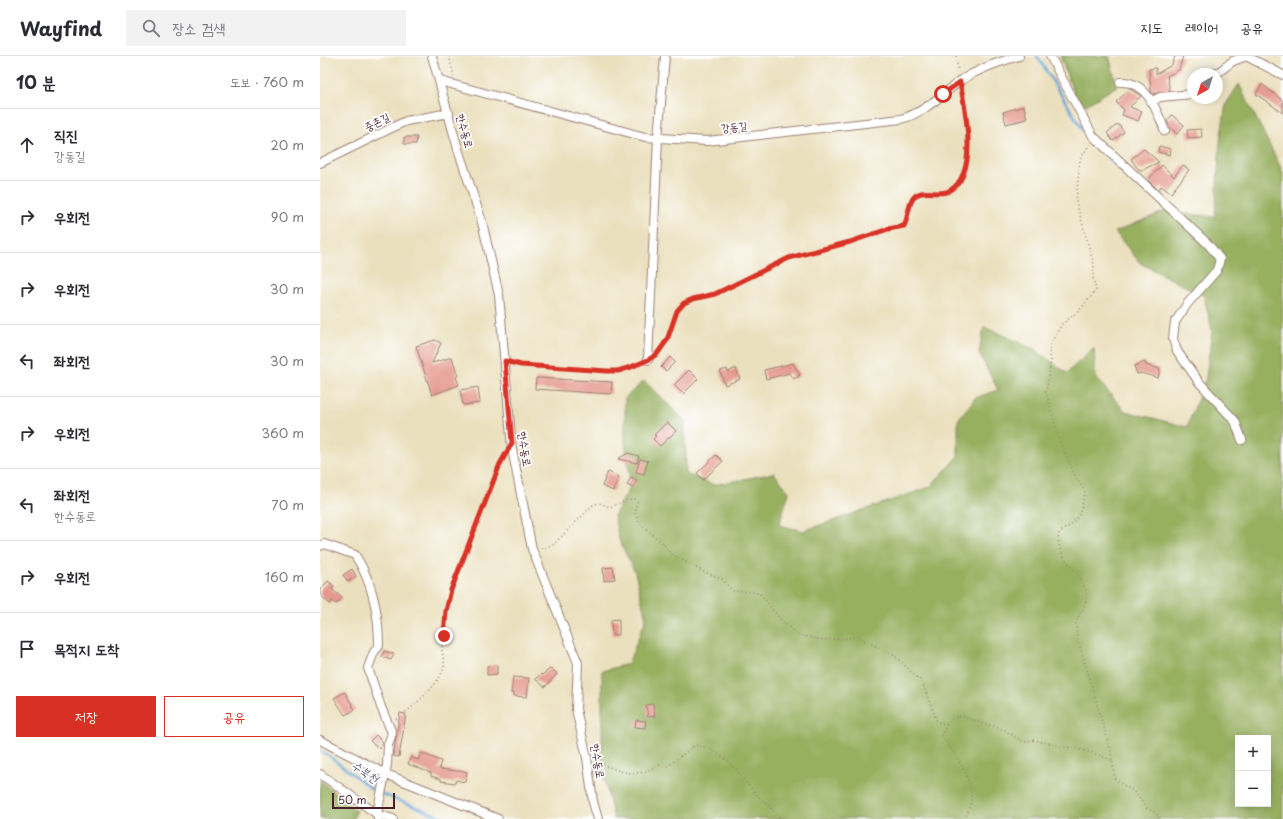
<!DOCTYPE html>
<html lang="ko">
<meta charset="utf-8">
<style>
:root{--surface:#fff;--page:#f2f2f3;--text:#2b2b33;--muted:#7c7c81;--line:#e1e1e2;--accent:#d93025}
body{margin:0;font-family:"Playpen Sans","Poor Story",sans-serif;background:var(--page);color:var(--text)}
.controls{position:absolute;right:12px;bottom:12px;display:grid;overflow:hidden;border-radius:0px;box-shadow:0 2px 10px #0003}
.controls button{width:36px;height:36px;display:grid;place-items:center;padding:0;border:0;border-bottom:1px solid var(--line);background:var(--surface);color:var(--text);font:20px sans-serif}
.compass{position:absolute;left:867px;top:12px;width:36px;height:36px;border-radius:50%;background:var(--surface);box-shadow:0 2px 10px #0003;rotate:219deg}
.scale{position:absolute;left:12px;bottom:10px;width:63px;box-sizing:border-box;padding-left:4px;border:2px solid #4a1f2b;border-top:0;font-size:11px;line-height:14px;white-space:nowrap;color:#4a1f2b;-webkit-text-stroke:3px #fff;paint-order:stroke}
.stop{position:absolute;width:12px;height:12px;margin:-9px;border:3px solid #d93025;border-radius:50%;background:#fff}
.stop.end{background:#d93025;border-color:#fff;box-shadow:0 1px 4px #0008}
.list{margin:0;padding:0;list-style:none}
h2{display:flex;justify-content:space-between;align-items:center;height:52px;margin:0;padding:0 16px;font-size:17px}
h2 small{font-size:13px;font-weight:400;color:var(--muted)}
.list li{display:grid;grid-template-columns:26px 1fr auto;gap:12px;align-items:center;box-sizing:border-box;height:72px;padding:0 16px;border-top:1px solid var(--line)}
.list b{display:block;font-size:15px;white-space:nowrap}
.list p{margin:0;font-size:13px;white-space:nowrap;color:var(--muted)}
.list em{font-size:13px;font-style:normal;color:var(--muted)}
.actions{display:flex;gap:8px;padding:12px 16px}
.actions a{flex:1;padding:9px 0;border:1px solid var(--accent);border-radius:0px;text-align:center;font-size:14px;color:var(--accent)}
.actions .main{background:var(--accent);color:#fff}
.icon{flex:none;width:22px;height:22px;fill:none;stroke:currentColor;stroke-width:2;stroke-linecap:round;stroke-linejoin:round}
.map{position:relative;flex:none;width:963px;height:763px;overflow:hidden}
header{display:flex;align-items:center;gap:24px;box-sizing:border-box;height:56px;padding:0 20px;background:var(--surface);border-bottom:1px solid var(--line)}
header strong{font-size:19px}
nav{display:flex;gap:22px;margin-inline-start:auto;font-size:14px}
.search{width:280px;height:36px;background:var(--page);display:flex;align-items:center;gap:10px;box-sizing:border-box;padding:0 14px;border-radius:0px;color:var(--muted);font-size:15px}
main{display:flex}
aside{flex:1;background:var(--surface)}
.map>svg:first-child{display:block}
.forest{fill:#97b060;stroke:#706846;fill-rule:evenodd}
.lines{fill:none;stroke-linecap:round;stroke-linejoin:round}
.stream{stroke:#64a3d6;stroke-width:2.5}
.building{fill:#e5988d}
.minor-casing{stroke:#9a8074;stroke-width:10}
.path{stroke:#9a8074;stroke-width:1.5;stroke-dasharray:1 3;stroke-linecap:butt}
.minor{stroke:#fff;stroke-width:8}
.route{stroke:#d93025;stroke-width:5}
.labels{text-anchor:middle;stroke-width:3.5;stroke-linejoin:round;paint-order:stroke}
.street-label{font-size:11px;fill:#4a1f2b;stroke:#fff}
.water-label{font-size:12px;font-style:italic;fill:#565a78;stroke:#fff}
</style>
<header>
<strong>Wayfind</strong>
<div class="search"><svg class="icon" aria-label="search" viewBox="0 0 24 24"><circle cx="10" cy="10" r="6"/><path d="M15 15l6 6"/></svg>장소 검색</div>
<nav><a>지도</a><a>레이어</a><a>공유</a></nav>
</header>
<main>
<aside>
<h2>10 분<small>도보 · 760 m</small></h2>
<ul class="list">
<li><svg class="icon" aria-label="ahead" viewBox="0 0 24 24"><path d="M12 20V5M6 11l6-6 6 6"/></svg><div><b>직진</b><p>강동길</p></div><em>20 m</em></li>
<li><svg class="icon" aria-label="right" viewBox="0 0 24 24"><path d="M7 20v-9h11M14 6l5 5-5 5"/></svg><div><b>우회전</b></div><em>90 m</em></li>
<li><svg class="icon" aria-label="right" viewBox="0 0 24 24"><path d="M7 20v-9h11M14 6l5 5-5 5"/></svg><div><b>우회전</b></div><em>30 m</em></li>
<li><svg class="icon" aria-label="left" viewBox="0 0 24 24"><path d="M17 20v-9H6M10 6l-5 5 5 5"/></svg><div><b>좌회전</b></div><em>30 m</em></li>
<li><svg class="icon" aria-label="right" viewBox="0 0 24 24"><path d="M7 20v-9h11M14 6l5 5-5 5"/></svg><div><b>우회전</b></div><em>360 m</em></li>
<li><svg class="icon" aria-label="left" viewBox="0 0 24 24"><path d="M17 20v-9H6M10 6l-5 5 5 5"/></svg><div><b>좌회전</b><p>한수동로</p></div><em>70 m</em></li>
<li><svg class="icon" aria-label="right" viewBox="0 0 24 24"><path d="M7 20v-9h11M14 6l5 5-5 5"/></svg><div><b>우회전</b></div><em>160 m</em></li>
<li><svg class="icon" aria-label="arrive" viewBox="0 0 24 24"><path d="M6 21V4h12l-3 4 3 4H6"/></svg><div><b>목적지 도착</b></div></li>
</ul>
<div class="actions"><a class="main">저장</a><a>공유</a></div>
</aside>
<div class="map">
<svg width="963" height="763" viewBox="0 0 963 763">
<rect width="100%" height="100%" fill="#fff"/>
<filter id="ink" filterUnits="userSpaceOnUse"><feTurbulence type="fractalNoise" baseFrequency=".025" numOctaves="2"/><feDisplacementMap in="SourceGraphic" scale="8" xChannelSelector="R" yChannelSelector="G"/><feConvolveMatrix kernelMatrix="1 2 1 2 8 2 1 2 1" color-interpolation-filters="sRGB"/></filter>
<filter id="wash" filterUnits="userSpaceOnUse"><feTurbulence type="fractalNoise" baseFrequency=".012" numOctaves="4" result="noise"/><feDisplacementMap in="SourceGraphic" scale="16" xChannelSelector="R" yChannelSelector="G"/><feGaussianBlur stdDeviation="0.9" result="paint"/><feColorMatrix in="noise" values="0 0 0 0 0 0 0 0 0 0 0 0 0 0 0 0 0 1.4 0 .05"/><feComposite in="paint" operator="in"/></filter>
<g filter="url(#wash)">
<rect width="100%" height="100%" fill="#ebe0be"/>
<path class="forest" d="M740 0H789L797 30 766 49 755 41Z
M919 28 963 116V763H294L282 713V615L308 608 326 563 315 516 300 486 294 460 311 429 305 387V342L324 325 365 365 366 418 394 429 454 417 469 436 459 469 483 475 610 431 638 400V364L655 342 678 334 659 297 664 271 714 293 747 317 774 292 776 322 805 355 867 371 886 322 892 274 884 240 820 207 795 176 845 155 895 161 900 86 906 48ZM918 682H948V748H918Z
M0 724 36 755 33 763H0Z"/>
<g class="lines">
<path class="stream" d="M717 0 768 82
M775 88 814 127
M0 695 8 699 54 735 127 763"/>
</g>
<g id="blocks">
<path class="building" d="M855 0H863L859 14 847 20 850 35 833 38 831 35 829 13 836 12V18L852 9Z
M942 28 963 45V57L936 38Z
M810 33 821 40 810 51 822 56 818 65 802 59 804 54 796 46Z
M704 50 707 63 686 68 683 56Z
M852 59 864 69 857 78 850 71 847 65Z
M798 68 804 76 793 85 787 77Z
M881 73 882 81 868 82 867 74Z
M84 81H97L96 88H84Z
M839 90 851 93 850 99 838 96Z
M824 93 839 106 822 114 818 113 811 103Z
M842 109 854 121 863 109 869 114 851 137 841 130 838 134 828 124Z
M115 284 121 287 112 307 132 301 138 320 136 321 139 329 112 339 96 290Z
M350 301 355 306 346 315 341 311Z
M825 306 826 309 840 313 838 322 821 317 817 318 814 310Z
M473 307 480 319 474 323 470 317 446 323 444 314Z
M416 312 420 323 405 329 400 315 407 313 408 316Z
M369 314 378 323 363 338 354 329Z
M216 322 292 326 291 338 215 333Z
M158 331 160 347 143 349 140 334Z
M347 366 356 375 340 390 333 383 336 380 334 379Z
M308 397 319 400 317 407 298 403Z
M396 399 403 405 383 424 377 417Z
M320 403 328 405 324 418 316 416Z
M288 416 299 421 293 435 282 430Z
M311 421 317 424 313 432 307 429Z
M293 511 295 523 284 525 283 512Z
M32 513 36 520 28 526 23 519Z
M8 525 14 530 12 533 22 542 16 548 12 545 10 548 0 539V534Z
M299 563V579H292L291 564Z
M64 595 74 598 71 604 62 601Z
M177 609V618L167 619V610Z
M231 612 237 618 225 631 215 623 221 618 222 619Z
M193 621 209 622 207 641 194 640V637H191Z
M25 636 35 654 25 659 14 642Z
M333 648 335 660 328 661 326 649Z
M80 657 86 658 79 701 73 700Z
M316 664 326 665 325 672 315 671Z
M56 679 63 686 59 693 50 685Z
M101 697 121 705 119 713 147 716 145 726 136 724 135 727 121 725V723L111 720V717L88 708 91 701 98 704Z"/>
</g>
</g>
<g filter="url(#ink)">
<use href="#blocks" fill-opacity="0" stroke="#9a8074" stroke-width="1"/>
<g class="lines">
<g class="minor-casing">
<path id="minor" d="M112 0 138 93 162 166 179 239 192 393 212 493 258 607 256 653 267 702 273 746 278 763
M730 0 773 80 888 188 900 203 897 214 868 247 855 266 853 283 857 295 879 326 915 365 922 384
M926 0 963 19
M896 18 913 5 927 0
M120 25 325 81 387 85 581 63C604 57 621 39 640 25 658 13 678 6 699 0
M800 26C826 24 837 54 845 75
M831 46 840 41 873 38
M0 107 86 65 129 57
M328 304 338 82 345 0
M0 490 4 488 35 499C53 527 59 558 59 590L54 596 48 612 61 651 72 677 68 689 67 709 57 758 58 763
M0 684 66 718 178 763
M0 718 57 758 73 763"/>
</g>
<path class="path" d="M129 0 134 20
M636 0 638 16
M770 88 760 103 756 145 774 209 773 222 776 234 759 255 742 268 730 288 729 294 731 305 726 336 740 386 757 424 765 435 760 458 751 469 739 477C734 501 761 515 766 536 769 549 758 556 756 568 756 573 757 579 758 584L791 696 795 723 814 736 827 752 836 757 840 763
M337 298 347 283 357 255 364 247 373 243 395 238 469 202 530 186 568 173 584 170C588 162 588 152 592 144 598 134 611 138 620 137 629 137 633 132 637 126 656 99 646 64 641 33
M193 307 201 309 287 315H298L321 307
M221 492 233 489 273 449 279 447 290 451 307 444 314 443 317 446 315 458 321 469 343 487 351 498 382 515 402 523 413 535 435 536 441 539 460 563 477 579 504 584 538 581 575 600 602 626 617 666 622 668H628
M76 663C90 654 117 631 123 614 126 607 122 600 122 593 122 575 127 551 131 534L180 409 185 399
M275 705C296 714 317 725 337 709L348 710 375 689C407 694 418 719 439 741 447 749 454 753 460 763
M644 763C663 737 639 702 622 681L623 675 631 663 642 660 647 662 685 674 696 682 705 686 714 684 766 695 790 703 792 706"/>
<use href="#minor" class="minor"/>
</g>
</g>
<g class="lines" filter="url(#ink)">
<path class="route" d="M124 580 126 555 131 534 180 408 192 387 185 305 201 309 287 315H298L311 311 328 304 337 298 347 284 357 255 364 247 373 243 395 238 469 202 530 186 568 173 584 170C588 162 588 152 592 144 600 130 618 141 629 135 660 118 645 53 640 26L623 38"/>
</g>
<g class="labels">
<g class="street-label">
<text transform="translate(57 66) rotate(-27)" y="4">중촌길</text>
<text transform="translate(414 71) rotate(-6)" y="4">강동길</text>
<text transform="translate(145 75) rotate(75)" y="4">한수동로</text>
<text transform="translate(205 393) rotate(82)" y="4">한수동로</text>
<text transform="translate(278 705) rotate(81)" y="4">한수동로</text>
</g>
<g class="water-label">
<text transform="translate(45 716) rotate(35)" y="4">수북천</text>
</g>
</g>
</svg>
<div class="controls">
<button>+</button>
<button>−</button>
</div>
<svg class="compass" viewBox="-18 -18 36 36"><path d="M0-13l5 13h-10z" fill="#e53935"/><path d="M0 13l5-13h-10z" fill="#7c7c81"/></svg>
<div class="scale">50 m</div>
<div class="stop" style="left:623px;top:38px"></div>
<div class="stop end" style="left:124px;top:580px"></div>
</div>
</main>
